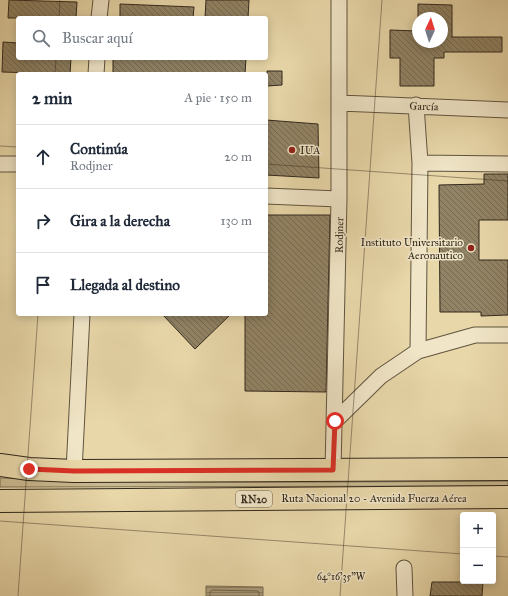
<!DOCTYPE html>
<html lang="es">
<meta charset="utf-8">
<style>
:root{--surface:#fff;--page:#f6f6f7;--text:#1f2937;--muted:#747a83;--line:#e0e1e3}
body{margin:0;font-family:"IM FELL Great Primer",serif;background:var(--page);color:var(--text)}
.controls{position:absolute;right:12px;bottom:12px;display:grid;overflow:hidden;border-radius:4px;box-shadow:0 2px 10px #0003}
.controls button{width:36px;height:36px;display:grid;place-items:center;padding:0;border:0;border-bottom:1px solid var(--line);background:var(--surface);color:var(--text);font:20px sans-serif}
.compass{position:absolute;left:412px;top:12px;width:36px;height:36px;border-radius:50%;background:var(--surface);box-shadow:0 2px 10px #0003;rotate:4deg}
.stop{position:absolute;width:12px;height:12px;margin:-9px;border:3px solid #d93025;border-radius:50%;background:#fff}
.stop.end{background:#d93025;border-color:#fff;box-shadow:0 1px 4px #0008}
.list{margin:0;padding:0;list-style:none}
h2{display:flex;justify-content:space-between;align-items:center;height:52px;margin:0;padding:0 16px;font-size:17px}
h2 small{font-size:13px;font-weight:400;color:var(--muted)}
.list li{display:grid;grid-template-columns:26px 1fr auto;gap:12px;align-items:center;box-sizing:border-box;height:64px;padding:0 16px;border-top:1px solid var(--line)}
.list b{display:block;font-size:15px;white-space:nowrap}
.list p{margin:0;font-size:13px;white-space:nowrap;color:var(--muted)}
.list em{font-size:13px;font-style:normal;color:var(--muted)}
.icon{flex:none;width:22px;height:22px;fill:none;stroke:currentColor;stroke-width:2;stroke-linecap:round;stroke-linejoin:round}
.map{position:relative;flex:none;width:508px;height:596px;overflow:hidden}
.search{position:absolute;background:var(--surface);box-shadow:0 2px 10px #0003;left:16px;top:16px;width:252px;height:44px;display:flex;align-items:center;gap:10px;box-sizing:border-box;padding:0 14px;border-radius:4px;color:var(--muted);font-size:15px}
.panel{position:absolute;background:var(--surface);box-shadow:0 2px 10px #0003;left:16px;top:72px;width:252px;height:244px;border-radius:4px}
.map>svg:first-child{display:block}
.green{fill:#c9b991;stroke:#7e7156}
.water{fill:url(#water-rules);stroke:#7a6e54}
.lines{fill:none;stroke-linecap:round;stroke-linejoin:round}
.shore{stroke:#6e624a;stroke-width:1}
.building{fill:url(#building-back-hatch);stroke:#32291c}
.street-casing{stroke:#60543f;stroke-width:17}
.primary-casing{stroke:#32291c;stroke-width:24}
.street{stroke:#f0e5c7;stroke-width:15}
.primary{stroke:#e8d7a9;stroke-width:22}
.route{stroke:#d93025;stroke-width:5}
.ticks{fill:none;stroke:#32291c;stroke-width:1;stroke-opacity:0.45}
.poi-dot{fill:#8f2418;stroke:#f0e5c7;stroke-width:1.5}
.labels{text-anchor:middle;stroke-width:3;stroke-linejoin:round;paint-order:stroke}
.shield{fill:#f0e5c7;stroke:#6b614f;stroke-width:1}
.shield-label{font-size:10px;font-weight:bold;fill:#32291c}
.street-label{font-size:11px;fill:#32291c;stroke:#f0e5c7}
.poi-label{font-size:11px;fill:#32291c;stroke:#f0e5c7;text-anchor:start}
.ticks-label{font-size:10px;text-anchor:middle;fill:#32291c;stroke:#f0e5c7;stroke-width:3;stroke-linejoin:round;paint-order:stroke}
</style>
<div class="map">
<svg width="508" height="596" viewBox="0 0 508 596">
<defs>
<pattern id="water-rules" width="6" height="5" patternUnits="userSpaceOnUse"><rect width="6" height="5" fill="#aa9c79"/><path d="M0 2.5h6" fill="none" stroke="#8b7f62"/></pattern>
<pattern id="building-back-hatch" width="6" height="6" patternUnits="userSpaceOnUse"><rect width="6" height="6" fill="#918365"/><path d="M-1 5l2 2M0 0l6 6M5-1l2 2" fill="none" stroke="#776b52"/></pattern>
</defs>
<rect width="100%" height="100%" fill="#e8d7a9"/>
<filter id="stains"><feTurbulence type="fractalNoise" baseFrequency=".005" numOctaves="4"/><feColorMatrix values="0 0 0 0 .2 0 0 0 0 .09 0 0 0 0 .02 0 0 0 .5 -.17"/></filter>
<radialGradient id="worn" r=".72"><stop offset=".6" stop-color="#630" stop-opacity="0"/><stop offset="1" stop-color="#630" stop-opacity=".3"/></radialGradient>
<path class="green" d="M0 478C169 484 339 482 508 481V486L0 487Z"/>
<path class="water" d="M206 586 263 587V596H206Z"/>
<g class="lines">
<path class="shore" d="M210 596V592L212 590 257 591 259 592V596"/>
</g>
<path class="building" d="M9 0 77 2 76 18H8Z
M206 0H249L248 18H205Z
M120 4 194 7 193 18H120Z
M418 4 452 5V37H502V52H444V58H434V86H400V58H390V30L418 31V42H442V18H418Z
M3 42 18 43V58H71L70 74 2 72Z
M113 58H246L245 74H113Z
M267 71H282V85L267 86Z
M266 120 318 124 319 178 266 175Z
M484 174H508V220H479V260H508V315L481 316V312H440L439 185 484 184Z
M266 215H330L326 392 245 391V314H266Z
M162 314H231L195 349Z
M432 582H483L482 596H430Z"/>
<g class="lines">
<g class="street-casing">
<path id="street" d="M99 18 101 0
M96 74 97 58
M340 103 508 110
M416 105 420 163 418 351
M420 163 508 164
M0 164H18
M266 196 339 199
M335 421 381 376 418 351 475 335H508
M333 470 339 199V0
M74 471 82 314
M404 568 405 596"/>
</g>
<g class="primary-casing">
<path id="primary" d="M0 465 29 469 74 471 508 469
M0 501 508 497"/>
</g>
<use href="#street" class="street"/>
<use href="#primary" class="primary"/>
</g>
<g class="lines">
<path class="route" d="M29 469 74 471 333 470 335 421"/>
</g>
<path class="ticks" d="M59 18 60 0M55 74 56 58M0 146 18 147M266 164 508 181M0 521 463 554M493 556 508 557M18 596 38 314M340 596 382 0"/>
<g class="poi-dot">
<circle cx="292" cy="150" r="4"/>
<circle cx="471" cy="248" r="4"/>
</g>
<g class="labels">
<rect class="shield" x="236" y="491" width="36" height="16" rx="3"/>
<g class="shield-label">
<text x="254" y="503">RN20</text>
</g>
<g class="street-label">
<text transform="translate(424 106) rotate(2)" y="4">García</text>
<text transform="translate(339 235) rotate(-89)" y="4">Rodjner</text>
<text x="374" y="502">Ruta Nacional 20 - Avenida Fuerza Aérea</text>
</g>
<g class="poi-label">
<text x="300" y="154">IUA</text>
<text x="463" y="246" text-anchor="end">Instituto Universitario<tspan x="463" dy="13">Aeronautico</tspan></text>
</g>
</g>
<g class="ticks-label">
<text x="341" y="580">64°16'35"W</text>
</g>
<rect width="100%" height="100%" filter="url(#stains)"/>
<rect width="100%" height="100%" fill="url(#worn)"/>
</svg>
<div class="controls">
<button>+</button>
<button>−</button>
</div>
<svg class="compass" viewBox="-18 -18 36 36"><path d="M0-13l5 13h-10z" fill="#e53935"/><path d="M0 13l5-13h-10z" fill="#747a83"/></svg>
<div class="stop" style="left:335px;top:421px"></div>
<div class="stop end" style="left:29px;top:469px"></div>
<div class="search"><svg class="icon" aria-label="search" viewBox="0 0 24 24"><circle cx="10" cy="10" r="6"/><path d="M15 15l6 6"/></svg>Buscar aquí</div>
<section class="panel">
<h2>2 min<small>A pie · 150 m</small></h2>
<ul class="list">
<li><svg class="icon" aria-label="ahead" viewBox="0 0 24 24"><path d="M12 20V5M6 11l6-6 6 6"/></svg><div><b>Continúa</b><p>Rodjner</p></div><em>20 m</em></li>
<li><svg class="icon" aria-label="right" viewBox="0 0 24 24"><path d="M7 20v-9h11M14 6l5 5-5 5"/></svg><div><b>Gira a la derecha</b></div><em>130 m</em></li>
<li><svg class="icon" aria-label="arrive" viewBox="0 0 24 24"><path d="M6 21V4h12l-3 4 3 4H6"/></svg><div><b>Llegada al destino</b></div></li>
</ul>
</section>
</div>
